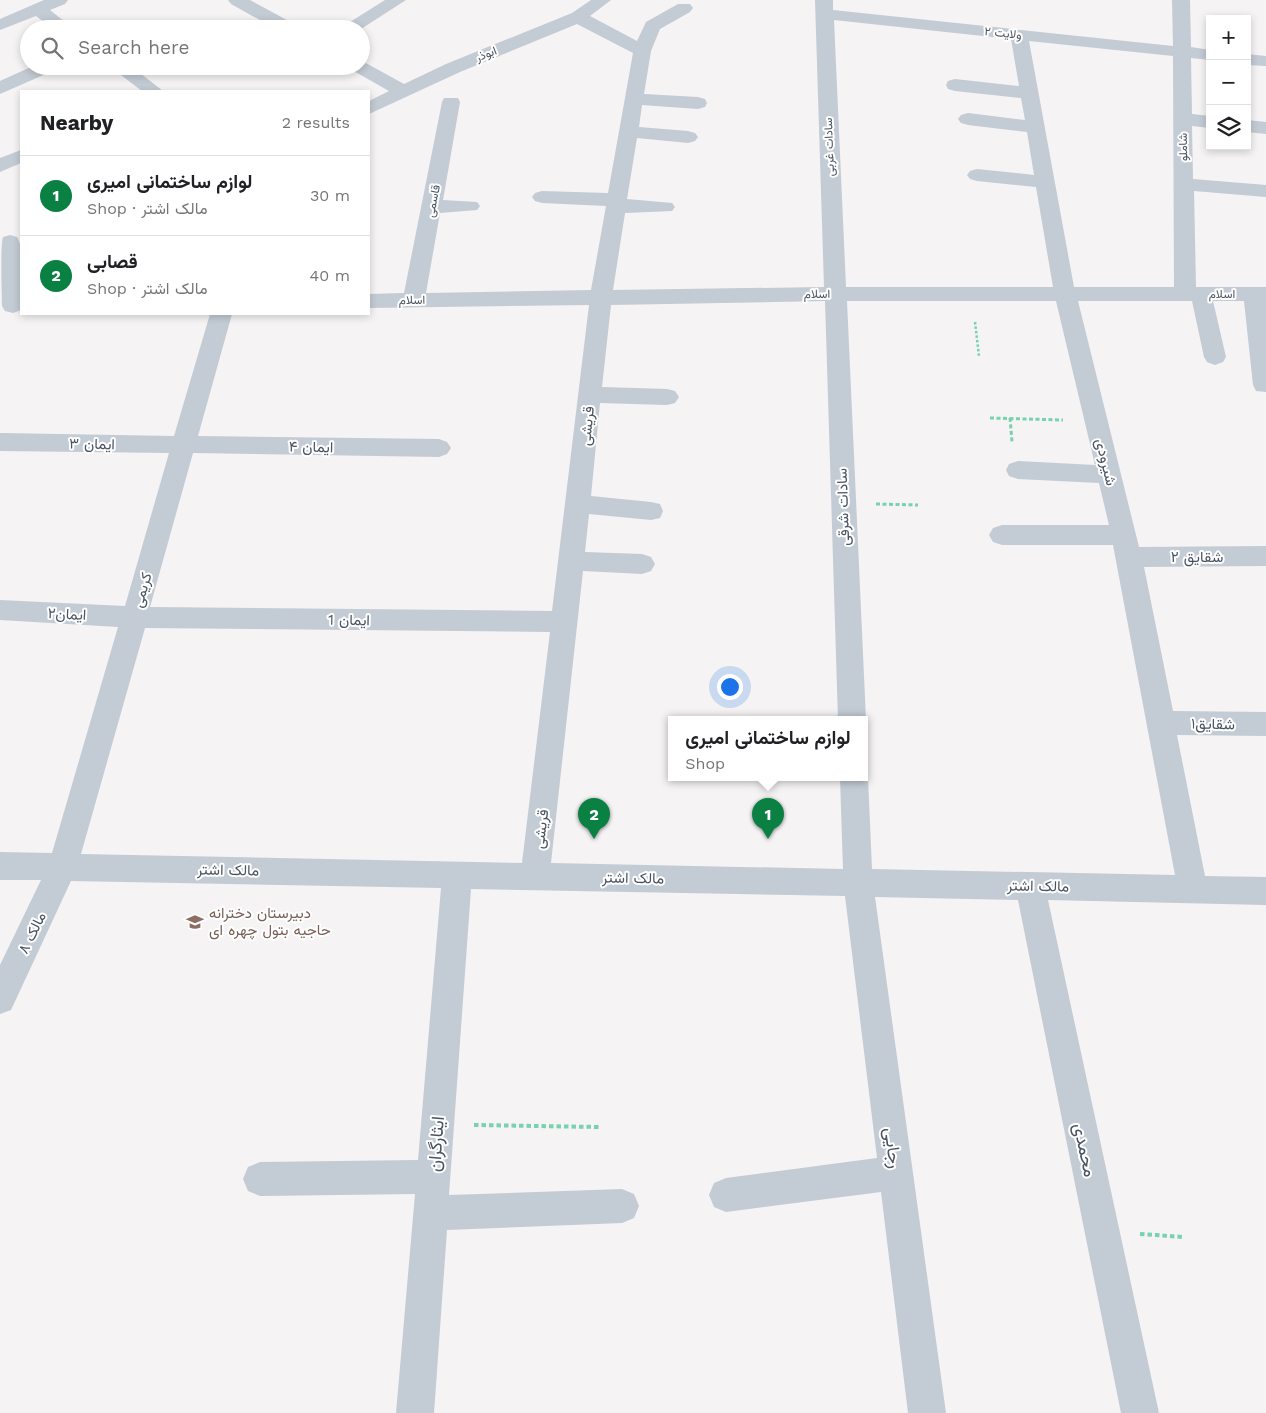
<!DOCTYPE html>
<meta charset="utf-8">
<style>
:root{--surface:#fff;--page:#f6f6f6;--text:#202124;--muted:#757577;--line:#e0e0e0;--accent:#0b8043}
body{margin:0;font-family:"Work Sans",Vazirmatn,sans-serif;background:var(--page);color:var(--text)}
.controls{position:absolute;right:15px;top:15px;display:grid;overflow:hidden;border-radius:0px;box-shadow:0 2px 8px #0003}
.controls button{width:45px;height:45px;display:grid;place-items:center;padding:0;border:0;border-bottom:1px solid var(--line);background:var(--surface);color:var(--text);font:25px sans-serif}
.you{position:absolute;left:729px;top:686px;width:18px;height:18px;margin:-12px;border:4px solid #fff;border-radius:50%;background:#1a73e8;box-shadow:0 0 0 8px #1a73e833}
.badge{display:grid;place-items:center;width:32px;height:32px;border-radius:50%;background:var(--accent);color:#fff;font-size:16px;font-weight:700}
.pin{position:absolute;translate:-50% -41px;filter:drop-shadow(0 1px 2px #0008)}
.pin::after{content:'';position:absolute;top:26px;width:18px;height:15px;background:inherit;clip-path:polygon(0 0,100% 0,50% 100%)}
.popup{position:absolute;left:668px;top:716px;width:200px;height:65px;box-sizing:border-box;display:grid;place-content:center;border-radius:0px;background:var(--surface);filter:drop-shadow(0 1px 4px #0005);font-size:16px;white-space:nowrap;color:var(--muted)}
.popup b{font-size:19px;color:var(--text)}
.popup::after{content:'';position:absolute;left:50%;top:100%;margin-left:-10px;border:10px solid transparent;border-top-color:var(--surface)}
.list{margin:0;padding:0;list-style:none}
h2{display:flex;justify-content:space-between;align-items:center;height:65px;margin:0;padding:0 20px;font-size:21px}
h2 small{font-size:16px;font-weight:400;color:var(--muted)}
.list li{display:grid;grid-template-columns:32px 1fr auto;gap:15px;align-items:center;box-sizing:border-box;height:80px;padding:0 20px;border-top:1px solid var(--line)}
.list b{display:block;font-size:19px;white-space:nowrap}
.list p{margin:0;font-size:16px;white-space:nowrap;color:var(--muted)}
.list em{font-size:16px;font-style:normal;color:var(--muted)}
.icon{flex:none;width:28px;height:28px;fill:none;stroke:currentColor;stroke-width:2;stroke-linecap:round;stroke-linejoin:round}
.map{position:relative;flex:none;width:1266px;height:1413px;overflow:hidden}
.search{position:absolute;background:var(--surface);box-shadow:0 2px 8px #0003;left:20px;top:20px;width:350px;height:55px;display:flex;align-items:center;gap:12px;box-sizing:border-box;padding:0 18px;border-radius:28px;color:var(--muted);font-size:19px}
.panel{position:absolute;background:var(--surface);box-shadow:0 2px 8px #0003;left:20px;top:90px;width:350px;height:225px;border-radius:0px}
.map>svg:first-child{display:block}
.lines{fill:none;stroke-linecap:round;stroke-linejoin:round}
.path-far2{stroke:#78d1af;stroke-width:2.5;stroke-dasharray:2.5 2;stroke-linecap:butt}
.path-far1{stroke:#78d1af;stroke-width:3;stroke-dasharray:4 2.5;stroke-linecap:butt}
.path{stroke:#78d1af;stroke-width:4;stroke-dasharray:4.5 3;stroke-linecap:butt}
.minor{fill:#c3cbd4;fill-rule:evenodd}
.labels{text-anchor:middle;stroke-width:4;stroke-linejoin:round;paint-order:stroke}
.far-street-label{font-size:12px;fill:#495361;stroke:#fff}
.street-label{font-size:15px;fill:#495361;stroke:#fff}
.education-label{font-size:15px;fill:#785e54;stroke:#fff;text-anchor:start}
.near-street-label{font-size:18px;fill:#495361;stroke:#fff}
</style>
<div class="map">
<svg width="1266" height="1413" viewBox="0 0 1266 1413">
<rect width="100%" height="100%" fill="#f5f3f3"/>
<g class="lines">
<path class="path-far2" d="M975 322 979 356"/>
<path class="path-far1" d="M990 418 1063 420
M1010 418 1012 442
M876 504 918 505"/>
<path class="path" d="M474 1125 599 1127
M1140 1234 1183 1237"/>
<path class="minor" d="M44 0H68L65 4 50 10 74 29H53L36 16 0 30V19Z
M228 0H250L296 25 299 29H276L231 4Z
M385 0H406L361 29H339Z
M591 0H611L590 16 637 41 646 22 678 4H690L693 8 690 12 660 29 651 51 644 94 698 97 705 99 707 103 705 107 698 109 642 105 639 127 688 131 695 133 698 137 695 141 688 143 637 138 627 199 672 203 675 207 672 211 625 213 613 290 824 287 815 0H833V10L1173 46 1172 0H1190L1191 47 1210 50V60L1191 58 1192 114 1210 116V128L1192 126 1193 179 1266 185V197L1194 191 1196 287H1266V392L1256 391 1253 385 1244 301H1213L1226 357 1223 362 1215 365 1207 362 1204 357 1192 301H1078L1139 547 1266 546V566L1144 567 1173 711 1266 712V736L1177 735 1205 876 1266 877V905L1048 900 1159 1413H1121L1018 900 875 897 946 1413H908L881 1192 726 1212 714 1207 709 1195 714 1183 726 1178 877 1158 845 896 471 889 449 1195 622 1189 634 1194 639 1206 634 1218 622 1223 447 1230 434 1413H396L415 1194 260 1196 248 1191 243 1179 248 1167 260 1162 418 1160 441 888 71 881 11 1010 0 1014V965L41 880H0V852L52 853 118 627 0 620V600L125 606 169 453 0 451V433L174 436 210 314H232L198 436 439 439 447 442 451 448 447 454 439 457 193 453 150 607 552 611 589 305 369 308V294L404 293 442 102 444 98H458L460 102 443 200 477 202 480 206 477 210 440 213 426 293 591 290 606 206 542 203 535 201 532 197 535 193 542 191 608 193 633 53 577 24 460 72 369 114V101L389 91 352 70 349 66H361V61L364 62 404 84 446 64 572 13ZM834 20 1011 39 1019 86 955 79 948 81 946 85 948 89 955 91 1021 98 1025 120 968 113 961 115 958 119 961 123 968 125 1027 132 1034 175 977 169 970 171 967 175 970 179 977 181 1036 187 1053 287H846ZM1029 41 1173 56 1174 287H1074ZM825 301 838 720H864V723L866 720 847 301H1056L1095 465 1018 461 1009 464 1006 470 1009 476 1018 479 1099 483 1109 525H1002L993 528 989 535 993 542 1002 545H1113L1175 875 872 869 868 778 864 770V778H840L843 869 551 863 583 571 642 574 651 571 655 564 651 557 642 554 585 552 589 514 651 520 660 518 663 511 660 504 651 502 591 496 600 403 667 405 675 403 679 397 675 391 667 389 602 387 611 305ZM145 628 550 632 522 863 81 854Z
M1247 54 1266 56V66L1247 65Z
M33 66H58L55 70 0 94V81Z
M109 66H131L163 91H142Z
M1247 120 1266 122V134L1247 132Z
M21 150V163L0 172V158Z
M10 235 17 237C26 251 21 293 21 310L13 313 5 311 2 306C2 291 0 248 3 237Z"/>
</g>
<defs>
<g id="school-bare" transform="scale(1.35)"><path d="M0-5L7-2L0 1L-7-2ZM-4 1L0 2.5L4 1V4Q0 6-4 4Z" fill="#8d6e63" stroke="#fff" stroke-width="2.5" paint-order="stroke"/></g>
</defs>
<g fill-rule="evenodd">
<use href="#school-bare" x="195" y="922"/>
</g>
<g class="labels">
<g class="far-street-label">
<text transform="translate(1003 33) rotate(6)" y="4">ولایت ۲</text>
<text transform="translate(486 54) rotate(-22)" y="4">ابوذر</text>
<text transform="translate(829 147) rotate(-92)" y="4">سادات غربی</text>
<text transform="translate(1183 147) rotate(-91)" y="4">شاملو</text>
<text transform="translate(433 201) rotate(-79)" y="4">قاسمی</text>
<text transform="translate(817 294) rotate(-1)" y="4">اسلام</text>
<text x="1222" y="298">اسلام</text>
<text transform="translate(412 300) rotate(-1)" y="4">اسلام</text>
</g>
<g class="street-label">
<text transform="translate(587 426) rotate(-84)" y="5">قریشی</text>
<text transform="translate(92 444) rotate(1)" y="5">ایمان ۳</text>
<text transform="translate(311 447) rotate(1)" y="5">ایمان ۴</text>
<text transform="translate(1106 462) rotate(76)" y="5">شیرودی</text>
<text transform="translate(843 507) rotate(-92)" y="5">سادات شرقی</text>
<text x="1197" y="562">شقایق ۲</text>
<text transform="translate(142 590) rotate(-74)" y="5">کریمی</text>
<text transform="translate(67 614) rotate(3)" y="5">ایمان۲</text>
<text transform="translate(349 620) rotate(1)" y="5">ایمان 1</text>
<text transform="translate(1213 724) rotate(1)" y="5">شقایق۱</text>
<text transform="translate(541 829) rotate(-83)" y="5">قریشی</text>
<text transform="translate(228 870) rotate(1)" y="5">مالک اشتر</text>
<text transform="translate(633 878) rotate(1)" y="5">مالک اشتر</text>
<text transform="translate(1038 886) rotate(1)" y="5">مالک اشتر</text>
<text transform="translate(32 933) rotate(-64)" y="5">مالک ۸</text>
</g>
<g class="education-label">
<text x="209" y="918">دبیرستان دخترانه<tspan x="209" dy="17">حاجیه بتول چهره ای</tspan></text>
</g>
<g class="near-street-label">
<text transform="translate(436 1144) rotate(-86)" y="6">ایثارگران</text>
<text transform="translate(893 1148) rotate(83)" y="6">رجایی</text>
<text transform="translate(1085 1150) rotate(78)" y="6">محمدی</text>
</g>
</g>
</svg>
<div class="controls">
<button>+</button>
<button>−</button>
<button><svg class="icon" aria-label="layers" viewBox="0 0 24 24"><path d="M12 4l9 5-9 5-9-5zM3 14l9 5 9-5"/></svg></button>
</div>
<div class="you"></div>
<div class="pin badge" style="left:768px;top:839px">1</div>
<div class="popup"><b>لوازم ساختمانی امیری</b>Shop</div>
<div class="pin badge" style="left:594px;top:839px">2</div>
<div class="search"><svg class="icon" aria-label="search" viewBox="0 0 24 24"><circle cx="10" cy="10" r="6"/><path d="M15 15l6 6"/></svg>Search here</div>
<section class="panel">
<h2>Nearby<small>2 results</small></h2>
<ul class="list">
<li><span class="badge">1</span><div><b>لوازم ساختمانی امیری</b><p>Shop · مالک اشتر</p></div><em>30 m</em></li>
<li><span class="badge">2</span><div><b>قصابی</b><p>Shop · مالک اشتر</p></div><em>40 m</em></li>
</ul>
</section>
</div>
